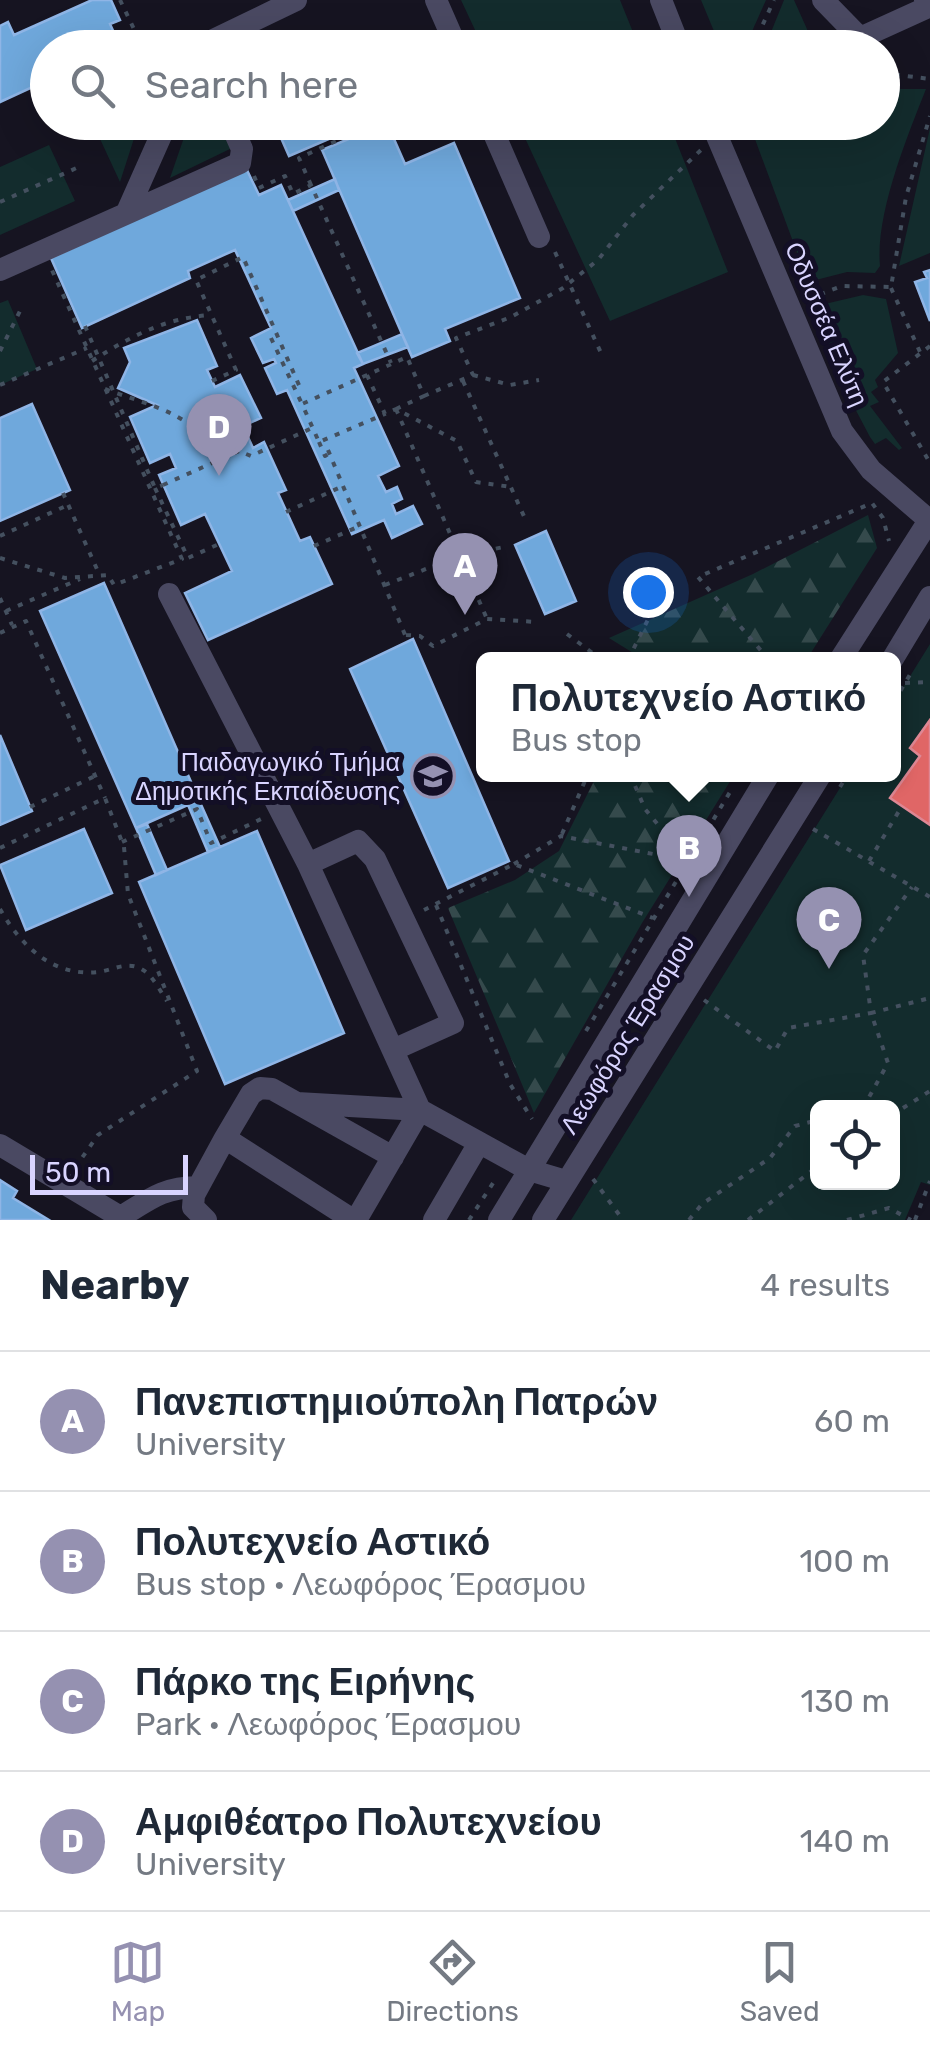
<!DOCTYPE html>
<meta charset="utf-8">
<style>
:root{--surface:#fff;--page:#f6f6f7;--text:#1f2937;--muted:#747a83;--line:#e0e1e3;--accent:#9591b1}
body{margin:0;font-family:Rubik,sans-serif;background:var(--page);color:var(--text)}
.controls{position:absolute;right:30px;bottom:30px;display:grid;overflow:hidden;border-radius:15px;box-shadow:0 10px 40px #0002}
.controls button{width:90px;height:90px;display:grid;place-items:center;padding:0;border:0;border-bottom:2px solid var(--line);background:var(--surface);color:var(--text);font:50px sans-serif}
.scale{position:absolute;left:30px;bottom:25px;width:158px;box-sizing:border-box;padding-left:10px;border:5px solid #d9d4ff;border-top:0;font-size:28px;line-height:35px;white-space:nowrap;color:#d9d4ff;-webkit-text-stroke:8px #130f26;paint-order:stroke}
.you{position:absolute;left:648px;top:592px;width:35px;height:35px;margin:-25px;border:8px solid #fff;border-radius:50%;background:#1a73e8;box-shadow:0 0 0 15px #1a73e833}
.badge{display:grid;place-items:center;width:65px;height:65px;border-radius:50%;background:var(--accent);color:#fff;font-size:32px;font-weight:700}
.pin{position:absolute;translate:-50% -82px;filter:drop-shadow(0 2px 5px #0008)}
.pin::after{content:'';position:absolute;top:52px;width:35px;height:30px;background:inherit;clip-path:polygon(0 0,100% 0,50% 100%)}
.popup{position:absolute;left:476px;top:652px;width:425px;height:130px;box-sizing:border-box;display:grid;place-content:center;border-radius:15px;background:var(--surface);filter:drop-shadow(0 2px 8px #0005);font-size:32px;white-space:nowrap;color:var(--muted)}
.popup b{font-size:38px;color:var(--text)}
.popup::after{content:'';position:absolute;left:50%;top:100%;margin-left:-20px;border:20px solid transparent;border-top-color:var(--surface)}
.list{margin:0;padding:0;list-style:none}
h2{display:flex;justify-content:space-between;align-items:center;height:130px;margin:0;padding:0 40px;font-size:42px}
h2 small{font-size:32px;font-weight:400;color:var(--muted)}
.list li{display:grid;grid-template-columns:65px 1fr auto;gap:30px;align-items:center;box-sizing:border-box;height:140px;padding:0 40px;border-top:2px solid var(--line)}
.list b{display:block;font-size:38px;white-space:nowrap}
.list p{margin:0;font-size:32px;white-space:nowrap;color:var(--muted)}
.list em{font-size:32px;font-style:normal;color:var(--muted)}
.icon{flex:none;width:55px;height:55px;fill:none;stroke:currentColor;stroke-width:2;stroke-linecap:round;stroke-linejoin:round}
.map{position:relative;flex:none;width:930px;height:1220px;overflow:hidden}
.search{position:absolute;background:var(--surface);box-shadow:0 10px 40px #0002;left:30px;right:30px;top:30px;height:110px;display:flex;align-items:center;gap:25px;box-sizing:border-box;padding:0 35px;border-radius:55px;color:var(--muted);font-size:38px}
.sheet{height:690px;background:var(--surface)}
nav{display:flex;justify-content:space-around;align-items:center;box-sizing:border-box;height:140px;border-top:2px solid var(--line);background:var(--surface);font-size:28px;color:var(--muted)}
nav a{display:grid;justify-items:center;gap:5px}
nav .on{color:var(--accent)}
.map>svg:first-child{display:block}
.green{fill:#132c2d;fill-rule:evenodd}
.forest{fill:url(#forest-firs)}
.shops{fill:#e06666;stroke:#de8794;stroke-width:2.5}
.schools{fill:#6fa8dc;stroke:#8fb5e6;stroke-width:2.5}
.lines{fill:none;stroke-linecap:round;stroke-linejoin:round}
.path{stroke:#44505f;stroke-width:4;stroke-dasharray:5 8;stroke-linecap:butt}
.minor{stroke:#4a4962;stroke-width:22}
.path-bridge{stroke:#44505f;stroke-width:4;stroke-dasharray:5 8;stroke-linecap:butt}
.labels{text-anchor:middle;stroke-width:10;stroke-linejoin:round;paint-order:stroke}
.street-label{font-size:25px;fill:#d9d4ff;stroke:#130f26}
.poi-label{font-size:25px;fill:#d9d4ff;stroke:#130f26;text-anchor:end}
</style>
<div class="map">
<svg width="930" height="1220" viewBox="0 0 930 1220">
<defs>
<pattern id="forest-firs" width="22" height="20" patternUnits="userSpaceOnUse" patternTransform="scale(2.5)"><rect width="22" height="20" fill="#132c2d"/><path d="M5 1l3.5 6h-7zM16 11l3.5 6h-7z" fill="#354a4c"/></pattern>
</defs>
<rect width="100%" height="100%" fill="#161421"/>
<path class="green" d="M461 0H620L639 47H483Z
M701 0H766L745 47 721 48Z
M784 0H794L815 47H765Z
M883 89H926C907 137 875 215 880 266L875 273 847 272 808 282 749 123 882 122Z
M101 123H139L120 182 94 126Z
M189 123H220L232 148 170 178Z
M518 123H669L728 272 610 321Z
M930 128V253L899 266Z
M49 145 75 201 0 235V167Z
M863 295 886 299 898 353 875 380 878 387 871 392 879 402 870 406 902 448 899 450 886 438 875 444 870 437 841 382 812 307Z
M8 300 37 369 0 385V303Z
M930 644V1185L921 1182 905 1220H571L848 775 894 774V702ZM818 1108H892V1182H818Z"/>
<path class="forest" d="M868 515 877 548 807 659H643L609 638 753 574Z
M597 775H734L642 923 534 1113 448 908 515 880 559 851Z"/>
<path class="shops" d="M930 720V825L890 798 920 756 910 748Z"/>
<path class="schools" d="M92 0H111L120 20 110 24 121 48H48V80L0 102V26L8 22 14 35Z
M274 122H349L352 129 289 156Z
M387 123 405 164 454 143 520 298 445 329 450 341 412 357 322 150Z
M246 168 259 195 281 185 363 364 354 368 399 466 378 476 386 492 397 487 402 499 392 504 396 514 413 506 422 524 392 538 384 520 352 534 287 390 277 394 265 368 276 363 274 359 263 363 251 338 271 328 235 250 188 271 190 278 82 328 51 258Z
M335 179 339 190 293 211 288 200Z
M930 270V321L915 282 927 278 924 272Z
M197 320 217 366 207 370 215 387 240 375 261 418 243 426 253 448 264 442 286 490 278 493 300 541 310 537 332 584 208 640 185 593 232 571 205 514 181 525 159 475 176 468 170 454 150 463 130 417 157 405 118 388 130 362 124 348Z
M402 334 408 347 363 364 357 353Z
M32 404 70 490 0 521V418Z
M546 531 576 601 545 614 515 545Z
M104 583 199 800 136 828 40 611Z
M413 639 509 861 448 888 350 669Z
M0 735 32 811 0 825Z
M199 800 220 847 208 852 188 805Z
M147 824 167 870 156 875 136 828Z
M84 829 112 893 26 930 0 865Z
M257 831 344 1033 225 1084 139 882Z
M0 1180 17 1191 13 1198 49 1220H0Z"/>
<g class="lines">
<path class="path" d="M120 0 143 48
M752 48 774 0
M882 73 930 79
M403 122 405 128 416 122
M254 176 259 188 285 176 293 194 311 185 391 363
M311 185 299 158 378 122
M0 202 81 166
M555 252 601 353
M891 288 920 352
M808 299 842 286 891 287 906 197 930 116
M271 338 302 404
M930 346 883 382 930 463
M0 351 21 309
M92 361C131 336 165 318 211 315
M367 375 302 404 319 442 385 414
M473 375 510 385 539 380
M212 381 236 370 196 280 243 257 302 392
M463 381 527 523
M0 385 87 348
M105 389C150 406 197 413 218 460
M424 396 473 375 456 338 511 317 563 288 598 260 633 215 702 149
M396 409 424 396 407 357 367 375 385 414 396 409 457 441 476 482 511 487
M396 409 487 619
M319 442 325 456 330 453
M328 450 408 642
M163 485 239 451 251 456 312 428
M63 493 100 576
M286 512 343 486
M0 536 68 505
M314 546 360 526
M0 558 65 578 108 575 114 585 182 559 51 268
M385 585 459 556 504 547
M0 598 12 625
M6 611 80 579
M0 633 26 621 105 798
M567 634 602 660
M406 635 420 636 433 646 487 619 537 622
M628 660 661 593
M769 660 698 577 872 503 883 518 889 541
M905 683 930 682
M894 702 912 671
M630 774 645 809 688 861
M840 787 848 774
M30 807 95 776
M813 829 930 897
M562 834 588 774
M122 842 197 809 211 843 261 819
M0 848 105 798 124 847 128 894 197 1071 98 1135 77 1165
M869 861 902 806
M514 864 561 836 689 861
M436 905 510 1084 532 1119
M0 909C21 946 53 977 98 972 114 970 128 960 143 970 153 976 160 991 167 1001
M424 910 514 864 653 918
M704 1000 775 1051 788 1028 871 1013 863 955 912 887
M586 1031 733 787
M863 1108 888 1063 871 1013 930 998
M892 1115 930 1091
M593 1179 623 1220
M469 1220 495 1180
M689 1220 702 1204 770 1158 795 1126 818 1120
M748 1220 818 1166
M847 1220 889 1208 911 1220
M915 1220 930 1181"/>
<path class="minor" d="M436 0 457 48
M661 0 680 48
M823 0 860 38 926 8 925 0
M197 48 296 0
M489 122 539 237
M711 122 842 431 871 470 930 521
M127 212 167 122
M0 270 240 163 242 149 230 122
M169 594 308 864
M840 660 930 519
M892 660 930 597
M393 1050 453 1023 375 859 358 841 308 864 420 1110 529 1170 566 1181
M297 1103 420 1110 356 1220
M225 1138 251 1094 260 1088 272 1089 393 1157
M0 1145 117 1215H124C151 1198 165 1187 198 1187
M206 1220 193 1207 194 1195 225 1138 353 1220
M434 1220 479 1143
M499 1220 769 774
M543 1220 821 774"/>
<path class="path-bridge" d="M85 326 155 488 163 485
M155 488 188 558 219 544"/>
</g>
<defs>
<g id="university-ring" transform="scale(2.25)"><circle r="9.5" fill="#130f26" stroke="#9591b1" stroke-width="1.5"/><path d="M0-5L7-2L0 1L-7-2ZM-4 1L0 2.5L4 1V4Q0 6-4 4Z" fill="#9591b1"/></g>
</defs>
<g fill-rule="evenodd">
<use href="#university-ring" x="433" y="776"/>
</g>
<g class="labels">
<g class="street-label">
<text transform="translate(827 324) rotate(67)" y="9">Οδυσσέα Ελύτη</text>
<text transform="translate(627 1034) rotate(-58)" y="9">Λεωφόρος Έρασμου</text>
</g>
<g class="poi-label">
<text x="400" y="771">Παιδαγωγικό Τμήμα<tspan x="400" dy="29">Δημοτικής Εκπαίδευσης</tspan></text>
</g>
</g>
</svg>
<div class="controls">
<button><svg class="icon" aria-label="locate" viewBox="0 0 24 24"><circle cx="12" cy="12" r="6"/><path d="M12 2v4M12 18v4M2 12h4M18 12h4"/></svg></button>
</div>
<div class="scale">50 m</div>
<div class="you"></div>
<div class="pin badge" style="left:465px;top:615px">A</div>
<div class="pin badge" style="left:689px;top:897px">B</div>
<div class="popup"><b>Πολυτεχνείο Αστικό</b>Bus stop</div>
<div class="pin badge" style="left:829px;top:969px">C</div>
<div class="pin badge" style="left:219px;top:476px">D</div>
<div class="search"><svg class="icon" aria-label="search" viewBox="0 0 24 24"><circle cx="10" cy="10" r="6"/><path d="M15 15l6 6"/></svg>Search here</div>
</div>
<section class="sheet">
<h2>Nearby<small>4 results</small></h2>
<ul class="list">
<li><span class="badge">A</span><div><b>Πανεπιστημιούπολη Πατρών</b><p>University</p></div><em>60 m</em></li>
<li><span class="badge">B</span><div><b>Πολυτεχνείο Αστικό</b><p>Bus stop · Λεωφόρος Έρασμου</p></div><em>100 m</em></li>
<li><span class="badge">C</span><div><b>Πάρκο της Ειρήνης</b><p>Park · Λεωφόρος Έρασμου</p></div><em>130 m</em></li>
<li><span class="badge">D</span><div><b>Αμφιθέατρο Πολυτεχνείου</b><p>University</p></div><em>140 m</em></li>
</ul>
</section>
<nav>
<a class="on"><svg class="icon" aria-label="map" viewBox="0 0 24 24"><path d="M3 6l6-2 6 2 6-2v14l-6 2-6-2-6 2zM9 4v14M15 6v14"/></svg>Map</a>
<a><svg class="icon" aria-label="directions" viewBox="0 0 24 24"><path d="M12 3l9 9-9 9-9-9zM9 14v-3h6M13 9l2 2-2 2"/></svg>Directions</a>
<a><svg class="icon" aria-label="saved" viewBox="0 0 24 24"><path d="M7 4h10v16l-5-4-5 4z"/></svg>Saved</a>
</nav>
